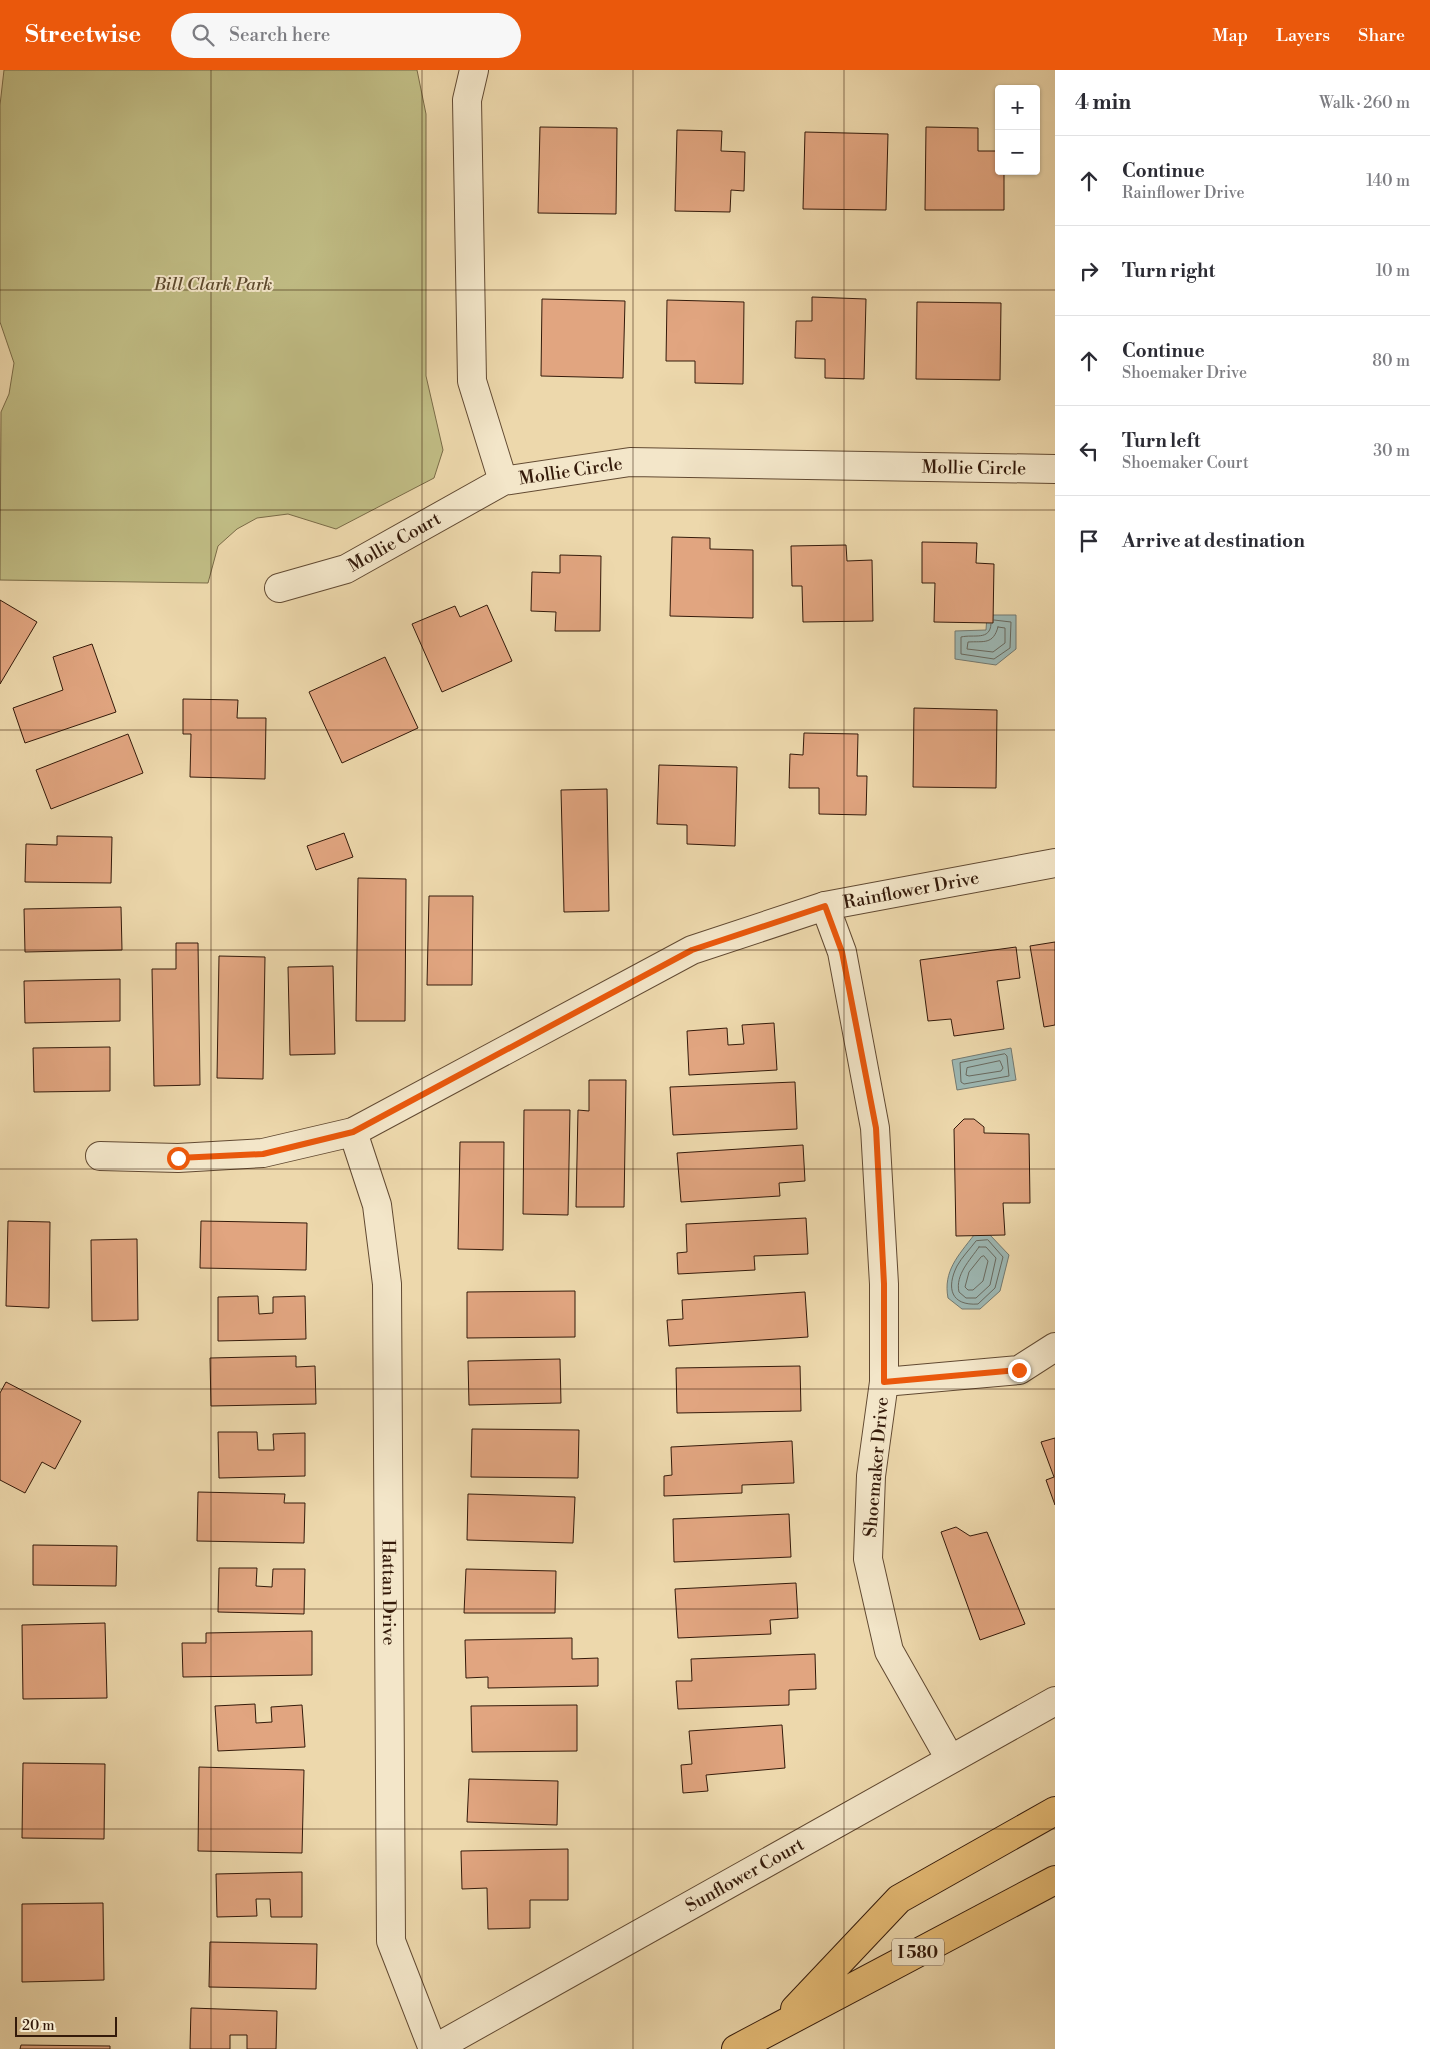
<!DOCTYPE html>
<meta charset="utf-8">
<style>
:root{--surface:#fff;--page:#f7f7f7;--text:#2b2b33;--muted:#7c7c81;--line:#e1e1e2;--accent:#ea580c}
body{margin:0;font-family:"Libre Bodoni",serif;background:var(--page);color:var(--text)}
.controls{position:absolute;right:15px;top:15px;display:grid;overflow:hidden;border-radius:5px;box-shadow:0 1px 4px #0004}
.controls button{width:45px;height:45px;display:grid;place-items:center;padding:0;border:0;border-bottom:1px solid var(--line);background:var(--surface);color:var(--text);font:25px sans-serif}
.scale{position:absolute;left:15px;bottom:12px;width:102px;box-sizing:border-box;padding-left:5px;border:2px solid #341a0a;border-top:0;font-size:14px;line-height:18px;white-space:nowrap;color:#341a0a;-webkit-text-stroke:4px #f3e6c9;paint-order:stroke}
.stop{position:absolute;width:15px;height:15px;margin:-11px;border:4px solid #ea580c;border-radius:50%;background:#fff}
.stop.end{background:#ea580c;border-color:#fff;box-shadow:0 1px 5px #0008}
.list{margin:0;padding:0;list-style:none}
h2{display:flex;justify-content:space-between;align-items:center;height:65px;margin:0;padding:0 20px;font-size:21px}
h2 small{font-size:16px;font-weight:400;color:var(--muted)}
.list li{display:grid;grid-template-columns:32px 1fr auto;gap:15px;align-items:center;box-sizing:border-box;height:90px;padding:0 20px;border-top:1px solid var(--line)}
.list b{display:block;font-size:19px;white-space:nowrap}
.list p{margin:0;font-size:16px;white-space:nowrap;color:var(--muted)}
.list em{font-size:16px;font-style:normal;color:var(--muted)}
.icon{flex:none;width:28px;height:28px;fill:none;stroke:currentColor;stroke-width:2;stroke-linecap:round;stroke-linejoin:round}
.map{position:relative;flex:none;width:1055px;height:1979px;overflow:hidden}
header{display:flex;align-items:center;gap:30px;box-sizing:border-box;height:70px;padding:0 25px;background:var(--accent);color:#fff}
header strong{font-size:24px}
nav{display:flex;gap:28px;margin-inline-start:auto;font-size:18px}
.search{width:350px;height:45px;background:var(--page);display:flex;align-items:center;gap:12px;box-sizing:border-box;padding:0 18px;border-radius:28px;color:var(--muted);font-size:19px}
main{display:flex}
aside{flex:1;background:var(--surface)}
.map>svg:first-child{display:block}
.green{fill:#c0bc84;stroke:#7a6b47}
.water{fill:#9db8b4;stroke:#737970}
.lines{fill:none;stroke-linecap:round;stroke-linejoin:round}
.shore{stroke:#68695f;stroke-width:1}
.building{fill:#e1a580;stroke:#341a0a}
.minor-casing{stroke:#624a32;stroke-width:30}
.highway-casing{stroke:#341a0a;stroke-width:30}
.minor{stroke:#f3e6c9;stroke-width:28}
.highway{stroke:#e6bc76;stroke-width:28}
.route{stroke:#ea580c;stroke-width:6}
.grid{fill:none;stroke:#341a0a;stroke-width:1;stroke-opacity:0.55}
.labels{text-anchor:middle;stroke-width:4;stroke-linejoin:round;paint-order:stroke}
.shield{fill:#f3e6c9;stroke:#6d5743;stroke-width:1}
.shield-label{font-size:16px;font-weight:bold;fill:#341a0a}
.park-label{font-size:18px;font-style:italic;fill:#5e4b2f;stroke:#f3e6c9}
.street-label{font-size:18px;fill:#341a0a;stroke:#f3e6c9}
</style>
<header>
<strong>Streetwise</strong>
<div class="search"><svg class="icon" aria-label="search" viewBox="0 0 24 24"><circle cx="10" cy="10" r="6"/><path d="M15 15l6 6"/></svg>Search here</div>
<nav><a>Map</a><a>Layers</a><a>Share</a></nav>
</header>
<main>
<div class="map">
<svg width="1055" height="1979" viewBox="0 0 1055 1979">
<rect width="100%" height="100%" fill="#edd8ac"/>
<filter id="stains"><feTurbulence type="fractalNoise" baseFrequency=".004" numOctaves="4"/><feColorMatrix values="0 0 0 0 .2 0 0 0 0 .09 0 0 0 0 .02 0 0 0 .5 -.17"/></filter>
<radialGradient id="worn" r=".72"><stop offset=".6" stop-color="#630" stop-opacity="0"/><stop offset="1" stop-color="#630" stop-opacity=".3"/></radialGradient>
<path class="green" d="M4 0H417L426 44V306L443 380 434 408 336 459 288 444 257 448 237 459 218 476 208 513 0 510 1 342 9 324 14 293 0 252V35Z"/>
<path class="water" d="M987 545H1016V579L996 595 955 589V561L986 560Z
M1011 978 1016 1010 957 1020 952 990Z
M974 1165H990L1009 1185 1000 1221 980 1239H962L948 1228C943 1201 958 1186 974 1165Z"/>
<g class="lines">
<path class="shore" d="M991 554C990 571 974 564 961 567V584L994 589 1010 578 1011 552 994 550
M998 557 1005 558V573L993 582 967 579 968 572C984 571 993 575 998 557Z
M1005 984 1007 986 1009 1006 964 1014 961 1012 960 993Z
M1000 991 1003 998 1001 1001 969 1006 966 1005 967 998Z
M988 1170 1003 1187 995 1218 978 1234C951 1236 946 1218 957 1196 962 1187 970 1179 976 1171Z
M979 1177H986L996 1188 990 1215 976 1228H966L959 1222C955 1205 970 1190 979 1177Z
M984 1186 988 1191 983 1211 973 1220H968L965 1217 969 1202 981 1187Z"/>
</g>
<path class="building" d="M540 57 617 58 616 144 538 143Z
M926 57 978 58V81H999V101H1004V140H925Z
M677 60 722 61 721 81 745 82 744 121 731 120 730 142 675 141Z
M805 62 888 64 886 140 803 139Z
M812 227 866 229 864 309 825 308V289L795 288 796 251H812Z
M542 229 625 231 623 308 541 306Z
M667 230 744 232 743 314 695 313V291H666Z
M917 232 1001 233 1000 310 916 309Z
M672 467 710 468V479L753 480V548L670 546Z
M922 472 977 473 976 493 994 494 993 553 934 552 935 513H922Z
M846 475 847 491 872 490 873 551 803 552 802 516H792L791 476Z
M560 485 601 486 600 561H555L556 542 531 541 532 502 560 503Z
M0 530 37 552 0 614Z
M487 535 512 591 442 622 412 554 455 536 460 547Z
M92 574 116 642 25 673 13 638 63 620 53 587Z
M385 587 418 658 342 693 309 622Z
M183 629 238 630 237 648H266L265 709 190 707 191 664H183Z
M914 638 997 640 996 718 913 717Z
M804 663 858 664 857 706H867L866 745 819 744V718H789L790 684 803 685Z
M128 664 143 703 51 739 36 700Z
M659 695 737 697 735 776 687 774V755L657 754Z
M607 719 609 841 564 842 561 720Z
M344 763 353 787 316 800 307 776Z
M57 766 112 767 111 813 25 812 26 774 57 775Z
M358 808 406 809 405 951H356Z
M429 826H473L472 915H427Z
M121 837 122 880 25 882 24 839Z
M1055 872V955L1044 957 1030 876Z
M176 873H198L200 1015 154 1016 152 899H176Z
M1016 877 1020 908 997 911 1004 959 954 966 951 949 928 951 920 890Z
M219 886 265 887 263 1009 217 1008Z
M333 896 335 984 290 985 288 897Z
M120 909V951L25 953 24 911Z
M774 953 777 1000 689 1005 687 961 727 958 728 975 744 974 742 955Z
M110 977V1021L34 1022 33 978Z
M589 1010H626L624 1137H576L578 1040 589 1041Z
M795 1012 797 1059 673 1065 670 1017Z
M524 1040H570L568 1145 523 1144Z
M964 1049H974L984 1057V1063L1029 1064 1030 1133H1003L1005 1165 956 1166 954 1059Z
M460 1072H504L503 1180 458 1179Z
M803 1075 805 1111 779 1113 780 1126 681 1132 677 1083Z
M806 1148 808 1184 754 1186 755 1200 678 1204 677 1183 687 1182 686 1154Z
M8 1151 50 1152 49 1238 6 1236Z
M201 1151 307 1153 306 1200 200 1198Z
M137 1169 138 1250 92 1251 91 1170Z
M575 1221V1267L467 1268V1222Z
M805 1222 808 1267 669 1276 667 1250 683 1249 682 1230Z
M258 1226 259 1244 273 1243V1227L305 1226 306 1269 218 1271V1227Z
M296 1286V1297L315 1296 316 1334 211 1336 210 1288Z
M560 1289 561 1333 469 1335 468 1291Z
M800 1296 801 1341 677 1343 676 1298Z
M6 1312 81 1351 55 1399 42 1392 25 1423 0 1410V1323Z
M472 1359 579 1360 578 1408 471 1407Z
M218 1362H257L258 1380H274L273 1364 305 1363V1406L219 1408Z
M1055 1368V1435L1046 1410 1054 1407 1041 1372Z
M792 1371 794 1413 742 1415V1423L664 1426V1406L672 1405 671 1377Z
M198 1422 285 1424 284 1433H305L304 1473 197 1471Z
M468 1424 575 1427 573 1473 467 1470Z
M789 1444 791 1487 674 1492 673 1449Z
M956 1457 970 1466 987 1462 1025 1554 980 1570 941 1462Z
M33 1475 117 1476 116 1516 33 1515Z
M219 1498H257L256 1516 272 1517 273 1499H305L304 1544 218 1542Z
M466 1499 556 1501 555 1543H464Z
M796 1513 798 1548 770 1550 771 1564 678 1568 675 1519Z
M105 1553 107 1628 23 1629 22 1555Z
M312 1561V1605L183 1607 182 1573H206V1563Z
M572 1568V1589L598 1588V1616L488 1618V1607L466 1608 465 1570Z
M815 1584 816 1619 789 1620V1635L678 1639 676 1611H692L691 1589Z
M255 1634 256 1653 272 1652 271 1637 302 1635 305 1677 218 1681 215 1636Z
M577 1635V1681L472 1682 471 1636Z
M782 1655 785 1698 706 1705 708 1721 683 1723 681 1695 692 1694 689 1661Z
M23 1693 105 1694 104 1769 22 1768Z
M199 1697 304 1700 302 1783 198 1781Z
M469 1709 558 1711 557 1755 467 1752Z
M568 1779V1830H530V1858L488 1859 487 1818 462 1819 461 1781Z
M302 1802V1847H271L270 1829H256L257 1846 217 1847 216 1804Z
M103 1833 104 1910 22 1912V1834Z
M210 1872 317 1874 316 1919 209 1917Z
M191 1938 277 1941 276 1979H247V1965H230V1979H190Z
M21 1975 110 1976V1979H20Z"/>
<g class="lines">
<g class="minor-casing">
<g id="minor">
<path d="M474 0 467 30 472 311 503 411"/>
<path id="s1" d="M279 518 346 499 503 411 630 392 1055 399"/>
<path d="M825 836 842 882 875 1058 884 1214V1312L871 1406 868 1489 889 1581 950 1689"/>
<path id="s2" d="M353 1062 377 1135 387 1214 391 1871 433 1979"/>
<path id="s3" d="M100 1086 178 1088 263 1083 353 1062 692 880 825 836 1055 793"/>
<path d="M884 1312 1019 1300 1055 1277"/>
<path id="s4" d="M434 1979 1055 1631"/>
</g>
</g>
<g class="highway-casing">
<path id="highway" d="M795 1939 899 1829 1055 1741
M736 1979 1055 1810"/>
</g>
<use href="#minor" class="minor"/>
<use href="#highway" class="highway"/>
</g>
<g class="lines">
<path class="route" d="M178 1088 263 1084 353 1062 692 880 825 836 842 882 876 1058 884 1214V1312L1019 1300"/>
</g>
<path class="grid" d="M211 0V1979M422 0V1979M633 0V1979M844 0V1979M0 220H1055M0 440H1055M0 660H1055M0 880H1055M0 1099H1055M0 1319H1055M0 1539H1055M0 1759H1055"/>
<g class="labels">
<rect class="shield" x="892" y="1868.5" width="52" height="27" rx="4"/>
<g class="shield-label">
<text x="918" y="1888">I 580</text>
</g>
<g class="park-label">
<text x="213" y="220">Bill Clark Park</text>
</g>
<g class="street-label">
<text dy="6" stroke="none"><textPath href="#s1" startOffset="722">Mollie Circle</textPath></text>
<text dy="6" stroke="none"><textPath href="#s1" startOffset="318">Mollie Circle</textPath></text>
<text dy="6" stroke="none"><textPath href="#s1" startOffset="125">Mollie Court</textPath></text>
<text dy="6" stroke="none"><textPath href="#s3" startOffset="868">Rainflower Drive</textPath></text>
<text transform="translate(876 1397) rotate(-85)" y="6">Shoemaker Drive</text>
<text dy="6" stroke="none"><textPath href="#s2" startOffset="465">Hattan Drive</textPath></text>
<text dy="6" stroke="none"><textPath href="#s4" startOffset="356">Sunflower Court</textPath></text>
</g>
</g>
<rect width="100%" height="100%" filter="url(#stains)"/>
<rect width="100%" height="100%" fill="url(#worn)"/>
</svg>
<div class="controls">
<button>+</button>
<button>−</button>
</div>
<div class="scale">20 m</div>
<div class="stop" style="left:178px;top:1088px"></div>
<div class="stop end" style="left:1019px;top:1300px"></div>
</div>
<aside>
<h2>4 min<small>Walk · 260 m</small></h2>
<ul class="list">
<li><svg class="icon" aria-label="ahead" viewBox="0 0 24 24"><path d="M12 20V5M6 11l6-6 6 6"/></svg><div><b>Continue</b><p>Rainflower Drive</p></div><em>140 m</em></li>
<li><svg class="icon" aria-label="right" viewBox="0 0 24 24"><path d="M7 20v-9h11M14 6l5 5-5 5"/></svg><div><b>Turn right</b></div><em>10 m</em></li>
<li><svg class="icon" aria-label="ahead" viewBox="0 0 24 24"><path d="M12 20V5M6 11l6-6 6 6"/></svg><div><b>Continue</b><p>Shoemaker Drive</p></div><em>80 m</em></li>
<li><svg class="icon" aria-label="left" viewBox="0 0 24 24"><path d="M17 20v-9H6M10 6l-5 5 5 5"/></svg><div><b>Turn left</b><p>Shoemaker Court</p></div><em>30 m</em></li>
<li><svg class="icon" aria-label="arrive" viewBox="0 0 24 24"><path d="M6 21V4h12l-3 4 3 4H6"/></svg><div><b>Arrive at destination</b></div></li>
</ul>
</aside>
</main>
